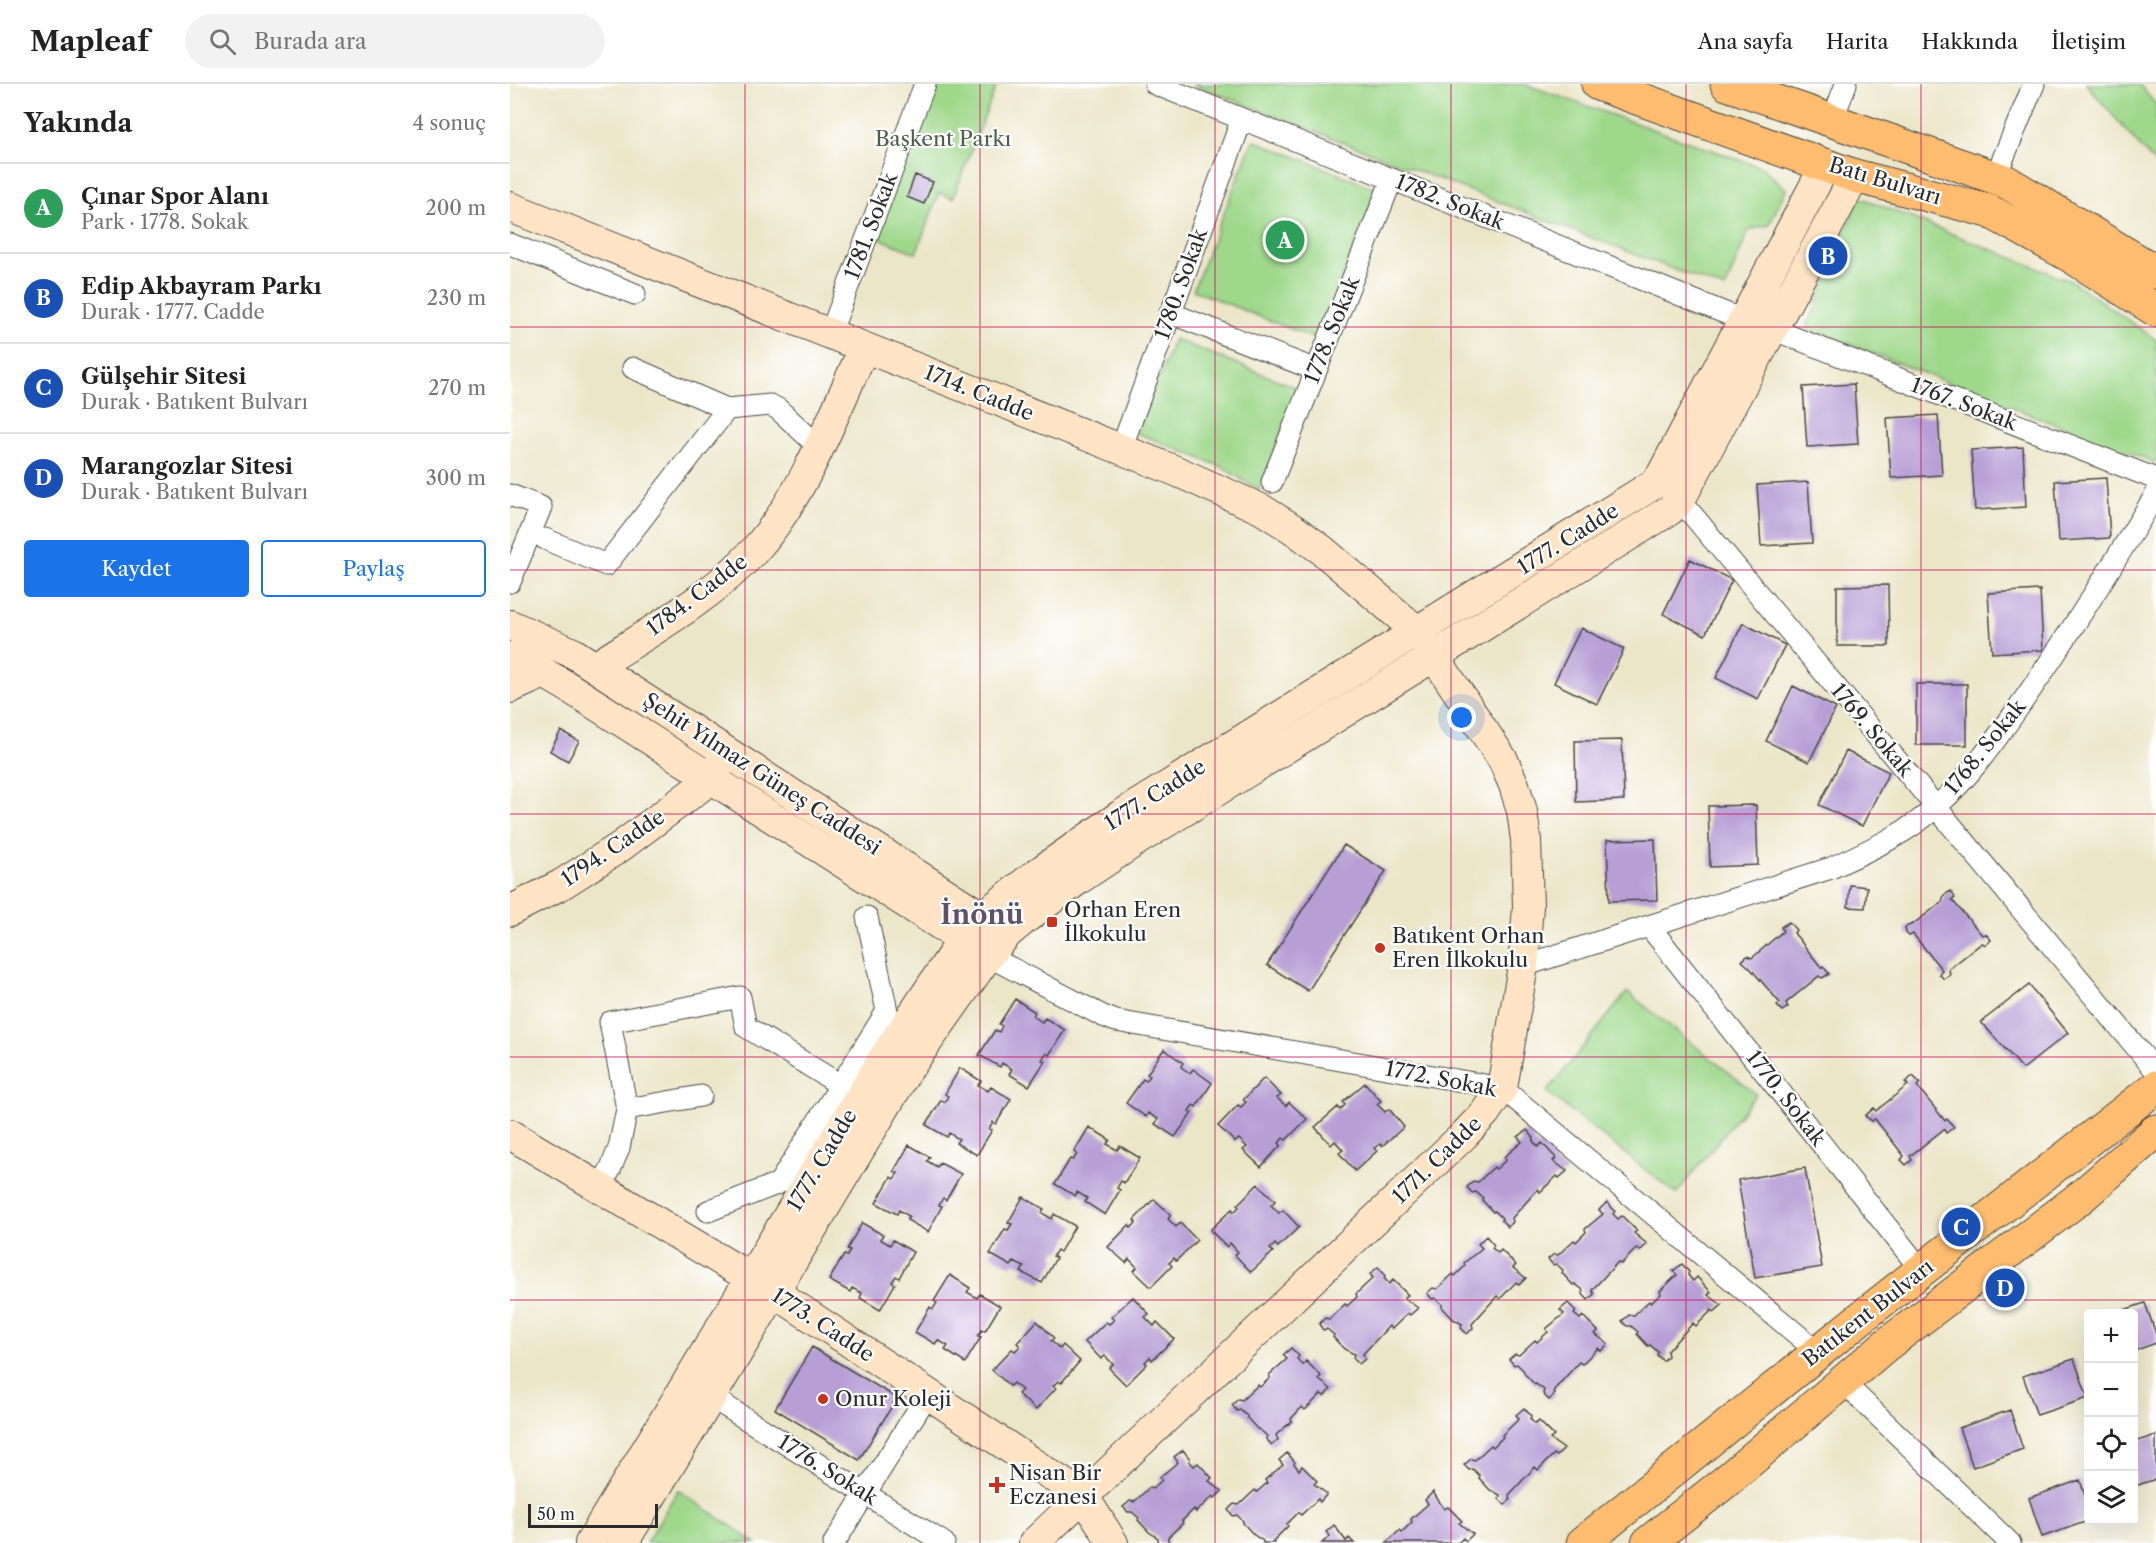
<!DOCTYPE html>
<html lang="tr">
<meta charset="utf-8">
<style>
:root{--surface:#fff;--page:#f2f2f2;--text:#222;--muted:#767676;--line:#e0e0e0;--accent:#1a73e8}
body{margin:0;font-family:"Libre Caslon Text",serif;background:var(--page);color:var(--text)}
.controls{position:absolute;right:18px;bottom:18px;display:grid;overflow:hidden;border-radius:6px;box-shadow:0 6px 24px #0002}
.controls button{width:54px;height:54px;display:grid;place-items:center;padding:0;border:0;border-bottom:2px solid var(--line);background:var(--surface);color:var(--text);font:30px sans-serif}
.scale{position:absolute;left:18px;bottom:15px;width:130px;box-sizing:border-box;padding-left:6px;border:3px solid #2b2b2b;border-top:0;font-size:16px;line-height:21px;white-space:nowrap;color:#2b2b2b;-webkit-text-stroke:4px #fff;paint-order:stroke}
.you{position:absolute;left:952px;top:634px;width:21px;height:21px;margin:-15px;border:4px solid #fff;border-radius:50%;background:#1a73e8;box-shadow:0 0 0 9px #1a73e833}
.badge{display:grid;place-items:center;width:39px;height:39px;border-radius:50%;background:var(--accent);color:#fff;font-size:20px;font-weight:700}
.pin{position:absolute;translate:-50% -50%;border:3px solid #fff;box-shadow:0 2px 6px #0006}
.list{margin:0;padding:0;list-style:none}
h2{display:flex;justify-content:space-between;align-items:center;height:78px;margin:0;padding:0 24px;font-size:26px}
h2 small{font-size:20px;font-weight:400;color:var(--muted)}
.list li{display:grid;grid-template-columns:39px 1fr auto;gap:18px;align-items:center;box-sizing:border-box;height:90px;padding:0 24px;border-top:2px solid var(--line)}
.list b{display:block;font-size:22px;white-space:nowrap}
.list p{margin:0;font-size:20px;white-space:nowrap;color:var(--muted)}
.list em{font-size:20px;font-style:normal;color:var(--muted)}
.actions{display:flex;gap:12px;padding:18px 24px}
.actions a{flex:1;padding:14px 0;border:2px solid var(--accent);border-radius:6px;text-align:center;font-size:21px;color:var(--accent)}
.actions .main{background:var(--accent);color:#fff}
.icon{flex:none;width:33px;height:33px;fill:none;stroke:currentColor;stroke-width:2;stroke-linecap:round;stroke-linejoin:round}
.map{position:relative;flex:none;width:1646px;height:1459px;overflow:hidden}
header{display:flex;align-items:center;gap:36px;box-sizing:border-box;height:84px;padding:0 30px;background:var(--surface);border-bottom:2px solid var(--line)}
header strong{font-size:28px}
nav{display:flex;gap:33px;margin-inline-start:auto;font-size:21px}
.search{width:420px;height:54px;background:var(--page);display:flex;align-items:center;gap:15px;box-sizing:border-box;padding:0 21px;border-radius:33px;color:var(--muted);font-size:22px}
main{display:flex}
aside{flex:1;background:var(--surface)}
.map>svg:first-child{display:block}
.green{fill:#9fd88b;stroke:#65825b;stroke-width:1.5}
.building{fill:#b79ed5}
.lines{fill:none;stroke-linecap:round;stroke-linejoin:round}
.street-casing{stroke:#484743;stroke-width:23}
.secondary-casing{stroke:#484743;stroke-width:32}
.primary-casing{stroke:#484743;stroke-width:35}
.street{stroke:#fff;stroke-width:21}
.secondary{stroke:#fee4c5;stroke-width:30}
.primary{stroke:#fdbc6f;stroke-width:33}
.grid{fill:none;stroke:#c2185b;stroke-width:1.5;stroke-opacity:0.55}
.poi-dot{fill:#c8321e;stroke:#fff;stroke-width:2}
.labels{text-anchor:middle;stroke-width:4.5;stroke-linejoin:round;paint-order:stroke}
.park-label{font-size:21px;fill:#4e5f48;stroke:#fff}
.street-label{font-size:21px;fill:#2b2b2b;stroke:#fff}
.poi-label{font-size:21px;fill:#2b2b2b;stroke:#fff;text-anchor:start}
.district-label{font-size:27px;font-weight:bold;fill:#5c5366;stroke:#fff}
</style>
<header>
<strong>Mapleaf</strong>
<div class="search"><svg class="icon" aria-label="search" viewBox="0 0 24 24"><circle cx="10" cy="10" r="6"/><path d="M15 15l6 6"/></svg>Burada ara</div>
<nav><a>Ana sayfa</a><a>Harita</a><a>Hakkında</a><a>İletişim</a></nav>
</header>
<main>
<aside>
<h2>Yakında<small>4 sonuç</small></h2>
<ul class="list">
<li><span class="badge" style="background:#2e9e5b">A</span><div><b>Çınar Spor Alanı</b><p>Park · 1778. Sokak</p></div><em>200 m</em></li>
<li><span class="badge" style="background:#1a4fb4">B</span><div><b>Edip Akbayram Parkı</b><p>Durak · 1777. Cadde</p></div><em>230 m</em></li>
<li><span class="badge" style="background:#1a4fb4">C</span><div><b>Gülşehir Sitesi</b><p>Durak · Batıkent Bulvarı</p></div><em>270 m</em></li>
<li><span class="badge" style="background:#1a4fb4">D</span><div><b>Marangozlar Sitesi</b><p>Durak · Batıkent Bulvarı</p></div><em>300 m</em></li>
</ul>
<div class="actions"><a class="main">Kaydet</a><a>Paylaş</a></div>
</aside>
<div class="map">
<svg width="1646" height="1459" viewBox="0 0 1646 1459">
<rect width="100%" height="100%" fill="#fff"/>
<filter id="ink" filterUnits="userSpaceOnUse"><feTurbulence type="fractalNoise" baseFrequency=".0167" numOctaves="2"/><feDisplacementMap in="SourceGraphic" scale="12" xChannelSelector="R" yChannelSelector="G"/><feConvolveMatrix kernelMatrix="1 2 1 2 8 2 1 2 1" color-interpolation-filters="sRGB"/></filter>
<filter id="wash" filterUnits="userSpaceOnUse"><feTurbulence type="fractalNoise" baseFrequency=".008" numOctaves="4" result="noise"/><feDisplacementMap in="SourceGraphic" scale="24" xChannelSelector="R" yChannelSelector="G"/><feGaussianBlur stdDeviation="1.35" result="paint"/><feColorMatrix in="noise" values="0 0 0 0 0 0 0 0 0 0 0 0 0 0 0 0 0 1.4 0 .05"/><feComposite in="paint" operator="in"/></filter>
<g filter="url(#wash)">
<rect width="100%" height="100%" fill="#ece6c9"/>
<path class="green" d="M422 0H487L443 114 429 109 406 169 363 152Z
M682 0H1014L1253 84 1276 105 1259 141 1239 146 1215 205Z
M1576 0H1629L1646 21V81Z
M743 56 867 105 808 256 683 206Z
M1349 113 1563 198 1646 256V379L1297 244Z
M664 255 788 304 749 406 712 383 627 349Z
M1117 908 1246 1010 1166 1110 1037 1008Z
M168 1406 246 1459H136Z"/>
<g id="blocks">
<path class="building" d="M405 91 423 98 414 120 397 113Z
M1344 300 1348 360 1297 363 1293 303Z
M1428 331 1432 391 1381 394 1377 334Z
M1513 363 1516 423 1465 426 1461 366Z
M1596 394 1600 454 1549 457 1545 397Z
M1298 398 1302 459 1251 462 1247 401Z
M1180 475 1222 496 1195 551 1153 530Z
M1378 501 1379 562H1327V502Z
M1530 506 1533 566 1482 569 1478 509Z
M1233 539 1275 561 1248 615 1206 594Z
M1071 544 1114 565 1087 620 1044 599Z
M1406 600H1457V661H1406Z
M1283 602 1326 624 1299 678 1256 657Z
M51 647 69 657 58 677 40 667Z
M1112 656 1114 716 1066 718 1065 657Z
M1336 667 1379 688 1352 742 1309 721Z
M1246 721 1248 781 1200 783 1198 722Z
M1145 755 1147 816 1099 817 1097 756Z
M834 761 876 787 798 907 757 881Z
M1340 801 1357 803 1355 824 1338 823Z
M1441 807 1445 814 1442 816 1472 851 1476 850 1481 856 1476 861 1472 859 1439 885 1440 891 1434 895 1429 890 1432 886 1403 850 1399 852 1396 849 1395 843 1403 840 1432 818 1434 811Z
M1279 838 1286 846 1284 849 1311 883 1313 882 1319 890 1312 894 1309 892 1276 919 1278 923 1272 927 1267 922 1270 919 1240 884 1232 877 1237 872 1242 874 1273 847 1271 843Z
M1519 901 1558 949 1513 985 1471 938Z
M505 915 525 928 523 932 532 938 535 934 555 946 539 971 536 969 532 976 535 977 519 1002 499 990 502 985 492 979 490 983 469 971 485 946 489 948 492 942 489 940Z
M654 965 673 979 671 983 680 989 683 985 702 999 686 1023 683 1021 679 1027 682 1029 665 1053 645 1040 648 1035 638 1029 636 1033 616 1019 633 995 636 997 640 992 637 990Z
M450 984 471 997 468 1001 478 1007 481 1003 501 1015 486 1040 483 1038 479 1045 482 1046 467 1071 446 1059 449 1055 439 1049 437 1053 416 1041 431 1016 435 1018 438 1012 435 1010Z
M1403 992 1410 999 1407 1002 1435 1037 1437 1035 1444 1043 1436 1049 1434 1045 1400 1072 1402 1076 1396 1081 1391 1076 1394 1072 1365 1035 1362 1037 1355 1032 1364 1024 1366 1027 1398 1001 1395 998Z
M754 994 771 1011 767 1014 776 1022 779 1018 797 1035 776 1056 773 1054 769 1059 771 1061 751 1083 733 1066 737 1063 729 1055 725 1058 708 1042 728 1021 731 1023 736 1018 733 1016Z
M855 999 871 1017 867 1020 875 1028 879 1025 894 1043 872 1062 870 1060 864 1064 867 1067 845 1087 829 1069 833 1066 825 1057 821 1061 805 1043 828 1023 830 1026 835 1021 833 1018Z
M579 1043 600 1056 597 1060 607 1066 610 1062 630 1074 614 1099 611 1097 607 1104 610 1106 595 1131 575 1118 577 1114 567 1108 565 1112 545 1100 560 1075 563 1076 567 1070 564 1068Z
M1017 1046 1024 1054 1023 1057 1028 1063 1032 1059 1046 1074 1043 1077 1057 1087 1049 1094 1047 1092 1030 1108 1028 1105 1002 1134 1003 1138 998 1143 992 1137V1134L985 1127 983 1128 972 1116 973 1114 966 1108 962 1109 957 1103 964 1097 968 1098 984 1083 986 1085 996 1076 994 1073 1012 1058 1008 1053Z
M399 1061 420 1073 417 1077 427 1083 430 1079 451 1090 436 1116 433 1114 429 1121 432 1122 418 1148 397 1136 399 1132 389 1126 387 1130 366 1119 381 1093 384 1095 388 1089 384 1087Z
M1295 1084 1312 1183 1245 1194 1228 1096Z
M748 1100 765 1117 761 1121 769 1129 773 1126 789 1143 768 1163 765 1160 760 1165 763 1168 741 1188 725 1171 728 1168 720 1159 717 1163 700 1146 722 1125 724 1128 729 1123 727 1121Z
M513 1113 534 1125 532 1129 542 1135 544 1130 565 1142 550 1168 547 1166 543 1172 546 1174 532 1199 511 1188 514 1183 504 1178 501 1182 480 1170 495 1145 498 1146 502 1140 498 1139Z
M644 1115 661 1131 658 1135 666 1143 670 1139 687 1156 666 1177 664 1174 659 1179 662 1182 641 1203 624 1187 627 1183 619 1175 616 1179 598 1163 619 1141 621 1144 626 1139 624 1136Z
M1097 1118 1105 1127 1103 1130 1108 1135 1112 1132 1127 1147 1124 1149 1137 1160 1130 1167 1127 1164 1111 1180 1108 1178 1082 1206 1084 1210 1078 1216 1072 1209 1073 1206 1065 1200 1063 1201 1052 1189 1053 1186 1046 1180 1043 1181 1038 1175 1044 1170 1048 1171 1064 1156 1066 1158 1076 1148 1075 1145 1093 1130 1089 1126Z
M352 1139 373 1151 370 1155 380 1161 383 1156 403 1168 389 1194 386 1192 382 1198 385 1200 370 1226 350 1214 352 1209 342 1204 340 1208 319 1196 334 1171 337 1172 340 1166 337 1165Z
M976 1152 984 1161 982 1164 988 1169 991 1166 1006 1181 1003 1184 1016 1194 1009 1201 1006 1198 990 1215 987 1212 962 1240 963 1244 957 1250 951 1244 952 1240 943 1235 932 1223V1220L925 1214 922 1215 917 1209 923 1204 927 1205 943 1190 945 1192 955 1182 954 1179 972 1164 968 1160Z
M1172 1180 1179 1188 1178 1191 1183 1197 1187 1193 1201 1208 1198 1211 1212 1221 1204 1228 1202 1226 1186 1242 1183 1239 1157 1267 1158 1272 1153 1277 1147 1271 1148 1268 1140 1261 1138 1262 1127 1250 1128 1248 1121 1242H1117L1112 1237 1119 1231 1123 1232 1139 1217 1141 1219 1151 1210 1150 1207 1167 1191 1163 1187Z
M868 1183 875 1191 874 1194 879 1200 883 1196 898 1211 894 1214 908 1224 900 1231 898 1229 882 1245 879 1242 853 1270 855 1275 849 1280 843 1274 844 1270 834 1265 823 1253 824 1251 817 1245 813 1246 809 1240 815 1234 819 1235 835 1220 837 1222 847 1213 846 1210 863 1194 860 1190Z
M440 1191 460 1204 457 1208 467 1214 470 1210 490 1222 475 1247 472 1246 468 1252 471 1253 455 1279 435 1266 438 1262 428 1256 425 1260 405 1248 420 1223 423 1225 427 1219 424 1217Z
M623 1213 639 1230 635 1233 644 1242 647 1238 664 1255 642 1276 640 1273 635 1278 637 1280 616 1301 599 1284 603 1280 595 1272 591 1275 575 1258 596 1238 599 1240 604 1236 601 1233Z
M1058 1219 1066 1227 1064 1230 1070 1235 1073 1232 1088 1247 1085 1250 1098 1260 1091 1267 1088 1264 1072 1280 1069 1278 1044 1306 1045 1310 1039 1316 1033 1310 1034 1306 1026 1300 1025 1301 1014 1289V1287L1007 1280 1004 1281 999 1275 1005 1270 1009 1271 1025 1256 1027 1258 1038 1248 1036 1245 1054 1230 1050 1226Z
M1635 1219 1646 1250V1259L1624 1267V1230L1605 1229Z
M527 1237 544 1254 541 1257 550 1265 553 1261 570 1277 551 1299 548 1297 543 1302 546 1304 526 1326 508 1310 512 1306 503 1299 500 1302 482 1286 502 1265 505 1267 510 1262 507 1259Z
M302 1263 387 1314 349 1376 265 1325Z
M781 1264 789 1272 787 1275 793 1281 796 1277 811 1292 808 1295 821 1305 814 1312 811 1310 795 1326 792 1323 781 1335 782 1337 766 1351 768 1356 762 1361 756 1355 757 1352 749 1345 748 1346 737 1334V1332L730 1326 727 1327 722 1321 728 1315 732 1316 748 1301 750 1303 760 1294 759 1291 777 1275 773 1271Z
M1564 1275 1578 1314 1527 1331 1513 1292Z
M1014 1324 1021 1332 1020 1335 1025 1340 1029 1337 1044 1352 1040 1355 1054 1365 1047 1372 1044 1370 1028 1386 1025 1383 999 1411 1000 1416 995 1421 989 1415 990 1411 980 1406 969 1394 970 1392 963 1385 959 1386 954 1381 961 1375 965 1376 981 1361 983 1363 993 1353 992 1351 1009 1335 1006 1331Z
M1500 1326 1513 1365 1463 1383 1449 1344Z
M1646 1351V1395L1625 1402 1624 1358Z
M673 1366 680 1375 679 1377 684 1382 688 1379 702 1394 699 1397 712 1407 705 1414 703 1412 686 1428 684 1425 672 1437 673 1439 658 1453V1459H650L648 1457V1454L639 1448 628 1436 629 1434 622 1428H618L613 1423 620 1417 624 1418 640 1403 642 1405 652 1396 650 1393 668 1378 664 1373Z
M777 1369 785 1378 784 1380 789 1386 792 1382 807 1397 804 1400 817 1410 810 1418 808 1415 791 1431 789 1428 777 1440 778 1442 763 1457 764 1459H753V1457L744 1451 733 1439V1437L727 1431 723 1432 718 1426 724 1420 729 1421 745 1406 747 1408 757 1399 755 1396 773 1381 769 1376Z
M1570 1396 1578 1421V1437L1532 1453 1519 1414Z
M923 1408 934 1425 938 1423 952 1437 949 1439 963 1450 956 1457 953 1454 948 1459H876L890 1446 892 1448 902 1438 901 1435 918 1420 915 1416Z
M824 1441 836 1457 839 1454 844 1459H812L820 1452 816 1448Z"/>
</g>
</g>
<g filter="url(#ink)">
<use href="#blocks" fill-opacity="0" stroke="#484743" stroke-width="1.5"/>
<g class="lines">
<g class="street-casing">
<path id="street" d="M645 0 1235 237
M1322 37 1336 0
M1485 94 1524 0
M0 160 125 210
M660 229 806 286
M1262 245 1646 395
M320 250 415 0
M123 284 217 325 260 321 268 325 308 362
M611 365 732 35
M762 398 882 95
M0 411 31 423 0 498
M1170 416 1646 987
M35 455 96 481 217 325
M1139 842 1412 1187
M478 872 593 932 606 937 992 1004 1308 1268
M1013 882 1321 784C1357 767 1397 750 1427 722 1461 692 1487 654 1513 617 1560 550 1603 480 1646 410
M117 1025 191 1012
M89 1104 100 1086 109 1064 117 1025 100 938 230 913 236 943 350 1013
M198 1127 269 1099 377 927 357 833
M1333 1298 1500 1459
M201 1313 434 1459
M324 1459 418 1310"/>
</g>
<g class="secondary-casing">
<path id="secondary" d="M0 123 666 387 751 425 783 445 812 466 908 548 993 676 1004 701 1012 727 1016 756 1018 823 1013 882 992 1004 975 1029 954 1051 524 1459
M0 541 63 569 488 843
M0 573 34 589 58 603 468 865
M85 583C139 548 200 515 244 467 294 412 323 331 354 264
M0 604 34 589
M0 827 52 800 110 763 201 695 211 678
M0 1050 264 1208 574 1413 603 1459
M80 1459 375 972 453 855 472 833 522 793 611 731 1144 400 1151 392 1316 80
M113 1459 398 985 478 872 498 849 516 834 569 795 629 755 1160 426 1170 416 1345 92"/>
</g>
<g class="primary-casing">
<path id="primary" d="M1088 0 1345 92 1479 127 1561 172 1646 226
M1217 0 1495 97 1646 188
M1073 1459 1358 1228 1646 1003
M1138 1459 1215 1398 1376 1261 1571 1113 1646 1047"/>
</g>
<use href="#street" class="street"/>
<use href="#secondary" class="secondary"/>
<use href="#primary" class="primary"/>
</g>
</g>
<path class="grid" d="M235 0V1459M470 0V1459M705 0V1459M941 0V1459M1176 0V1459M1411 0V1459M0 243H1646M0 486H1646M0 730H1646M0 973H1646M0 1216H1646"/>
<g class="poi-dot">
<rect x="536" y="832" width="12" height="12" rx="3"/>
<circle cx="870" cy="864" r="6"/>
<circle cx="313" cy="1315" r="6"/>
<path d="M484 1392h6v6h6v6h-6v6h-6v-6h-6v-6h6z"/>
</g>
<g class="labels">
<g class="park-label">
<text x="433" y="62">Başkent Parkı</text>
</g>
<g class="street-label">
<text transform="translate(1375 97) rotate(17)" y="7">Batı Bulvarı</text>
<text transform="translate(940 118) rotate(22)" y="7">1782. Sokak</text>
<text transform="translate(361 142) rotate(-69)" y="7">1781. Sokak</text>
<text transform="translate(671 200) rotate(-70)" y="7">1780. Sokak</text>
<text transform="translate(822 246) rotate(-68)" y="7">1778. Sokak</text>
<text transform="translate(469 309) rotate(22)" y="7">1714. Cadde</text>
<text transform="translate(1454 320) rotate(21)" y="7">1767. Sokak</text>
<text transform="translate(1058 455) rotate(-32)" y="7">1777. Cadde</text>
<text transform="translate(187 511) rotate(-37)" y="7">1784. Cadde</text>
<text transform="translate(1362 646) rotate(50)" y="7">1769. Sokak</text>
<text transform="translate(1475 663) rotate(-51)" y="7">1768. Sokak</text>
<text transform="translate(252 690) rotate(33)" y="7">Şehit Yılmaz Güneş Caddesi</text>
<text transform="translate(645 711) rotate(-32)" y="7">1777. Cadde</text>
<text transform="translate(103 764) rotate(-34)" y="7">1794. Cadde</text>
<text transform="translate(931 995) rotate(11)" y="7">1772. Sokak</text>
<text transform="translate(1276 1014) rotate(52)" y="7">1770. Sokak</text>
<text transform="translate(312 1076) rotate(-59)" y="7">1777. Cadde</text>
<text transform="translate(927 1076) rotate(-44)" y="7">1771. Cadde</text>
<text transform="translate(1358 1229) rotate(-38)" y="7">Batıkent Bulvarı</text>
<text transform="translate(313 1241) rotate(33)" y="7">1773. Cadde</text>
<text transform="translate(318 1386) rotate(32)" y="7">1776. Sokak</text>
</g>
<g class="poi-label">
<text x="554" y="833">Orhan Eren<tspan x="554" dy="24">İlkokulu</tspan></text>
<text x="882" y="859">Batıkent Orhan<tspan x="882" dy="24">Eren İlkokulu</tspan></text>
<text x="325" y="1322">Onur Koleji</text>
<text x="499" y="1396">Nisan Bir<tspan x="499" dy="24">Eczanesi</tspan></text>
</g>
<g class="district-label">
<text x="472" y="840">İnönü</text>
</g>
</g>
</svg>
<div class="controls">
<button>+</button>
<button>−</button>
<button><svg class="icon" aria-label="locate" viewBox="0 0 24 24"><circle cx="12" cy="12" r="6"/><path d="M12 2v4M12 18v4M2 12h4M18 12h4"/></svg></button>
<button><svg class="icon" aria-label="layers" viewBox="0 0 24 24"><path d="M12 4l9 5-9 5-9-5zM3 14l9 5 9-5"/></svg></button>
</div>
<div class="scale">50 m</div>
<div class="you"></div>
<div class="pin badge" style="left:775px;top:156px;background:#2e9e5b">A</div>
<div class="pin badge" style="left:1318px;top:172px;background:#1a4fb4">B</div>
<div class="pin badge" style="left:1451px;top:1143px;background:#1a4fb4">C</div>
<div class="pin badge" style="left:1495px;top:1204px;background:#1a4fb4">D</div>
</div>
</main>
